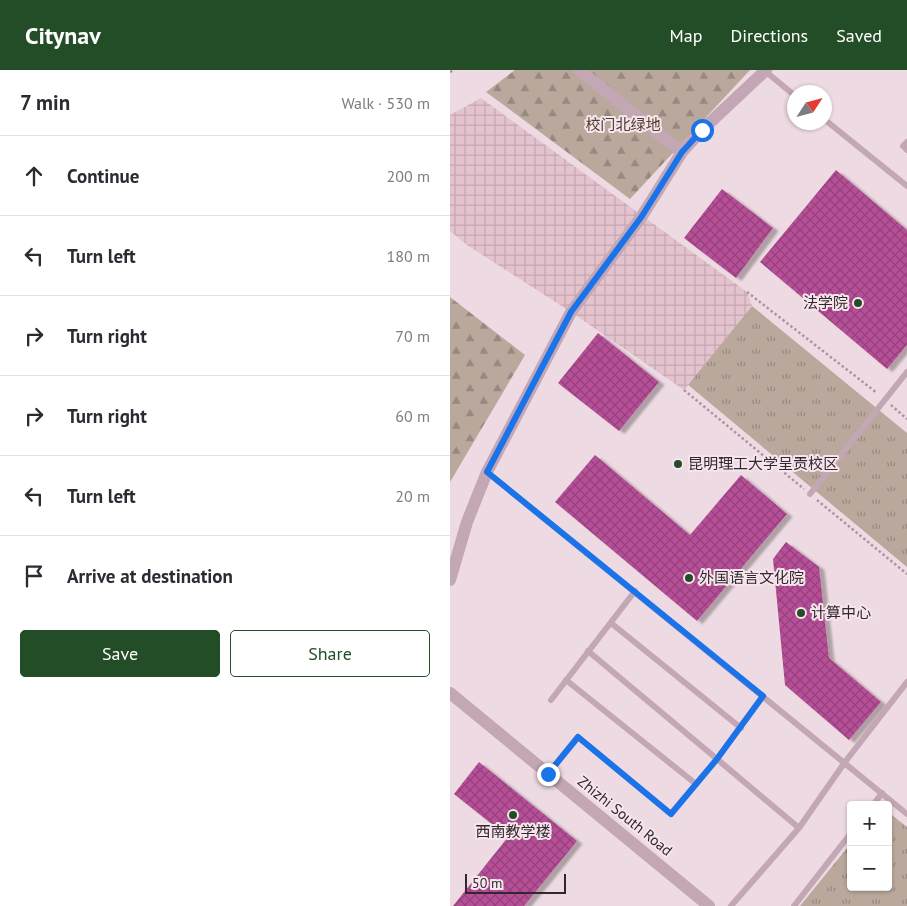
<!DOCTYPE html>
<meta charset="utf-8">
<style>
:root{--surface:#fff;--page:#f7f7f7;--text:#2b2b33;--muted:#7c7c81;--line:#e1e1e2;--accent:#224d27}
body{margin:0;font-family:"PT Sans","Noto Sans SC",sans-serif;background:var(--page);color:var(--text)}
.controls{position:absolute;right:15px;bottom:15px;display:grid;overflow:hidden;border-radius:5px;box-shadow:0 1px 4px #0004}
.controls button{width:45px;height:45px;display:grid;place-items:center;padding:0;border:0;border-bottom:1px solid var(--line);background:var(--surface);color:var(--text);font:25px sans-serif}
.compass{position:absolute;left:337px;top:15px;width:45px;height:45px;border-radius:50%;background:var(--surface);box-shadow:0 1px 4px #0004;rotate:54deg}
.scale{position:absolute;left:15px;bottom:12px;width:101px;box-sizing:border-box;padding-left:5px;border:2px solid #32272e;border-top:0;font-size:14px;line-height:18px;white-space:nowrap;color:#32272e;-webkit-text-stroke:4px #f6e5ec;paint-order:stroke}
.stop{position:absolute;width:15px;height:15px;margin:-11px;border:4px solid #1a73e8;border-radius:50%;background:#fff}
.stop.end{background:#1a73e8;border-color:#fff;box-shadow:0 1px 5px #0008}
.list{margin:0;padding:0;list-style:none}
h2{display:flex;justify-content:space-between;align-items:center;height:65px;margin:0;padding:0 20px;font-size:21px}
h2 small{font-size:16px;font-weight:400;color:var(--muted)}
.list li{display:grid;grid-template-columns:32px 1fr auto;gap:15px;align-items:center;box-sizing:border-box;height:80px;padding:0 20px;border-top:1px solid var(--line)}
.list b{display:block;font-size:19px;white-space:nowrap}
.list em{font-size:16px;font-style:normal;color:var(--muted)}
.actions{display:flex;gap:10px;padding:15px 20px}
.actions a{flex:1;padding:11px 0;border:1px solid var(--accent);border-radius:5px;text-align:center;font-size:18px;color:var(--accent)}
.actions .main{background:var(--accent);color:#fff}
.icon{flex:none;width:28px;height:28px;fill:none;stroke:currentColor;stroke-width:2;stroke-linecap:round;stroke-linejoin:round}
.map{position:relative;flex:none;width:457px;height:836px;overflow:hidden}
header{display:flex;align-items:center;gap:30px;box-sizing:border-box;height:70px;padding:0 25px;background:var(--accent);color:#fff}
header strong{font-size:24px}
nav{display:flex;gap:28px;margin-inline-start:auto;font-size:18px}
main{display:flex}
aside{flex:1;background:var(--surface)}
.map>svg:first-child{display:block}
.grass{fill:url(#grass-tufts)}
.forest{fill:url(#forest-firs)}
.plaza{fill:url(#plaza-grid)}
.building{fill:url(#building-cross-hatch);filter:url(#shadow)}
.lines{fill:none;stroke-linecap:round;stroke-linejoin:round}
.path{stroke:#af92a1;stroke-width:2.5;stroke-dasharray:2.5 2.5;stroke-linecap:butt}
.lane{stroke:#c4a7b5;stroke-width:6}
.street{stroke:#c4a7b5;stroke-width:12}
.route{stroke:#1a73e8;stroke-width:6}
.poi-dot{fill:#224d27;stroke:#f6e5ec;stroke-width:2}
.labels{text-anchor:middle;stroke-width:4;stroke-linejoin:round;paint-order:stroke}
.park-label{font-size:15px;fill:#4d3b2e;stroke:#f6e5ec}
.poi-label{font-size:15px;fill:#32272e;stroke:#f6e5ec;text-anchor:start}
.street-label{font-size:15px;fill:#32272e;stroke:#f6e5ec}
</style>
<header>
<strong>Citynav</strong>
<nav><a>Map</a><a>Directions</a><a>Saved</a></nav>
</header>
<main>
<aside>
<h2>7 min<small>Walk · 530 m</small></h2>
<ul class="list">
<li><svg class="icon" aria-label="ahead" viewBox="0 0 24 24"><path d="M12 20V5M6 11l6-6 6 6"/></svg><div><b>Continue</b></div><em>200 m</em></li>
<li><svg class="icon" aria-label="left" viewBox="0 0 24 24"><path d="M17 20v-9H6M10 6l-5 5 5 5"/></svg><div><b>Turn left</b></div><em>180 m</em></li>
<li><svg class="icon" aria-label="right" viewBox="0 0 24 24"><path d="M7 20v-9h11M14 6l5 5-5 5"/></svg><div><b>Turn right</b></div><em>70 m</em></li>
<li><svg class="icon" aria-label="right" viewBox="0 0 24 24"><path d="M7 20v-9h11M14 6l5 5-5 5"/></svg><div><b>Turn right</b></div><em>60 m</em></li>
<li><svg class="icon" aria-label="left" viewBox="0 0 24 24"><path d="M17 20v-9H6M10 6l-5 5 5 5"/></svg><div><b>Turn left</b></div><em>20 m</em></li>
<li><svg class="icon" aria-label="arrive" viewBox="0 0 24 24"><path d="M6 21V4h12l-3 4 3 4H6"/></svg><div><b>Arrive at destination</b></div></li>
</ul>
<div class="actions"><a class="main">Save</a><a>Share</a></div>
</aside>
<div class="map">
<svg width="457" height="836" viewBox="0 0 457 836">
<defs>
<pattern id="grass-tufts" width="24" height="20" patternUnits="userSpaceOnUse" patternTransform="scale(1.25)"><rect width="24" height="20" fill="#baa89c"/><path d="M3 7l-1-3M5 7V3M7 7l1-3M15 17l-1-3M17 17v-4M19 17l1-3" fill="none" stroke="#988980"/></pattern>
<pattern id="forest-firs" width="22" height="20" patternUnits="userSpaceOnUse" patternTransform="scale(1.25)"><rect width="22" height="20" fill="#baa89c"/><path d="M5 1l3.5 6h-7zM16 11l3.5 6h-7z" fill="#988980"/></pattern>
<pattern id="plaza-grid" width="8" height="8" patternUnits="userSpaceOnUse" patternTransform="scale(1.25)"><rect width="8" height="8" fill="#e4c3cf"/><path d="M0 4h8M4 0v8" fill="none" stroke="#c4a8b2"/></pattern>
<pattern id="building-cross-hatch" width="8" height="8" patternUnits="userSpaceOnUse" patternTransform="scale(1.25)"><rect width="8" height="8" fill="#b64f97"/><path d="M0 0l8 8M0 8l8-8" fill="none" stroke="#95427c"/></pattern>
<filter id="shadow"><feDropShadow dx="5.5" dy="3" stdDeviation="1" flood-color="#0004"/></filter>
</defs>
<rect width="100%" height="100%" fill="#eedae2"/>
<path class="grass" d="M302 236 457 363V497L237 314Z
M438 742 457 757V836H350L401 773V817H438Z"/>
<path class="forest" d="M65 0H300L180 129 36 22Z
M0 227 75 285 0 412Z"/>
<path class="plaza" d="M31 28 297 222 302 236 234 320 121 242 17 175 0 161V45Z"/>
<path class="building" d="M386 100 457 160V275L437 299 310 192Z
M272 119 323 158 286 208 234 168Z
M148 263 209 312 169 361 108 313Z
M145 385 240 465 291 405 337 444 247 551 105 432Z
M336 472 369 497 379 588 431 632 399 670 335 615 323 489Z
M29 692 127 771 74 836H3L58 767 4 724Z"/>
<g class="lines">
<path class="path" d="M0 2 4 0
M297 222 427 323
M234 320 354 419
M441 335 457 349
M367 430 457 504"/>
<path class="lane" d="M315 1 344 25
M374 49 457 116
M457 72 453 76 457 80
M37 402 457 744
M360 424 457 302
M161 553 291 658
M138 581 267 689 313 626
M116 610 246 714
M101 630 185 521
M98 703 128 667 221 744 267 689 349 758 281 836
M423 735 432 723
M349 758 395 692 457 612
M344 836 401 763"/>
<path class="street" d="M129 0 232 82 252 60 316 0
M0 510 17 452 37 402 121 242 192 146 232 82
M0 623 259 836"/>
</g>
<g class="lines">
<path class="route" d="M98 704 128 667 221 744 267 689 313 626 37 402 121 242 192 146 232 82 252 60"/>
</g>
<g class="poi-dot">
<circle cx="408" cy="233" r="5"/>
<circle cx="228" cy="394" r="5"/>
<circle cx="239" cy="508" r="5"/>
<circle cx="351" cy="543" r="5"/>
<circle cx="63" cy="745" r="5"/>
</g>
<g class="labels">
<g class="park-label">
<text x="173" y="60">校门北绿地</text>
</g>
<g class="poi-label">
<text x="398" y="238" text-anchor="end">法学院</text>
<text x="238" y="399">昆明理工大学呈贡校区</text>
<text x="249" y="513">外国语言文化院</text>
<text x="361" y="548">计算中心</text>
<text x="63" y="767" text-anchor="middle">西南教学楼</text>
</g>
<g class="street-label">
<text transform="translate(175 746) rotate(39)" y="5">Zhizhi South Road</text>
</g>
</g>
</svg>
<div class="controls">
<button>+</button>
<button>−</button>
</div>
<svg class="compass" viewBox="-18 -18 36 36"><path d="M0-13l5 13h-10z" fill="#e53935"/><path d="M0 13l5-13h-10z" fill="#7c7c81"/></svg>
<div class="scale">50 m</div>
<div class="stop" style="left:252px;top:60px"></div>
<div class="stop end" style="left:98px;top:704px"></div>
</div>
</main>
